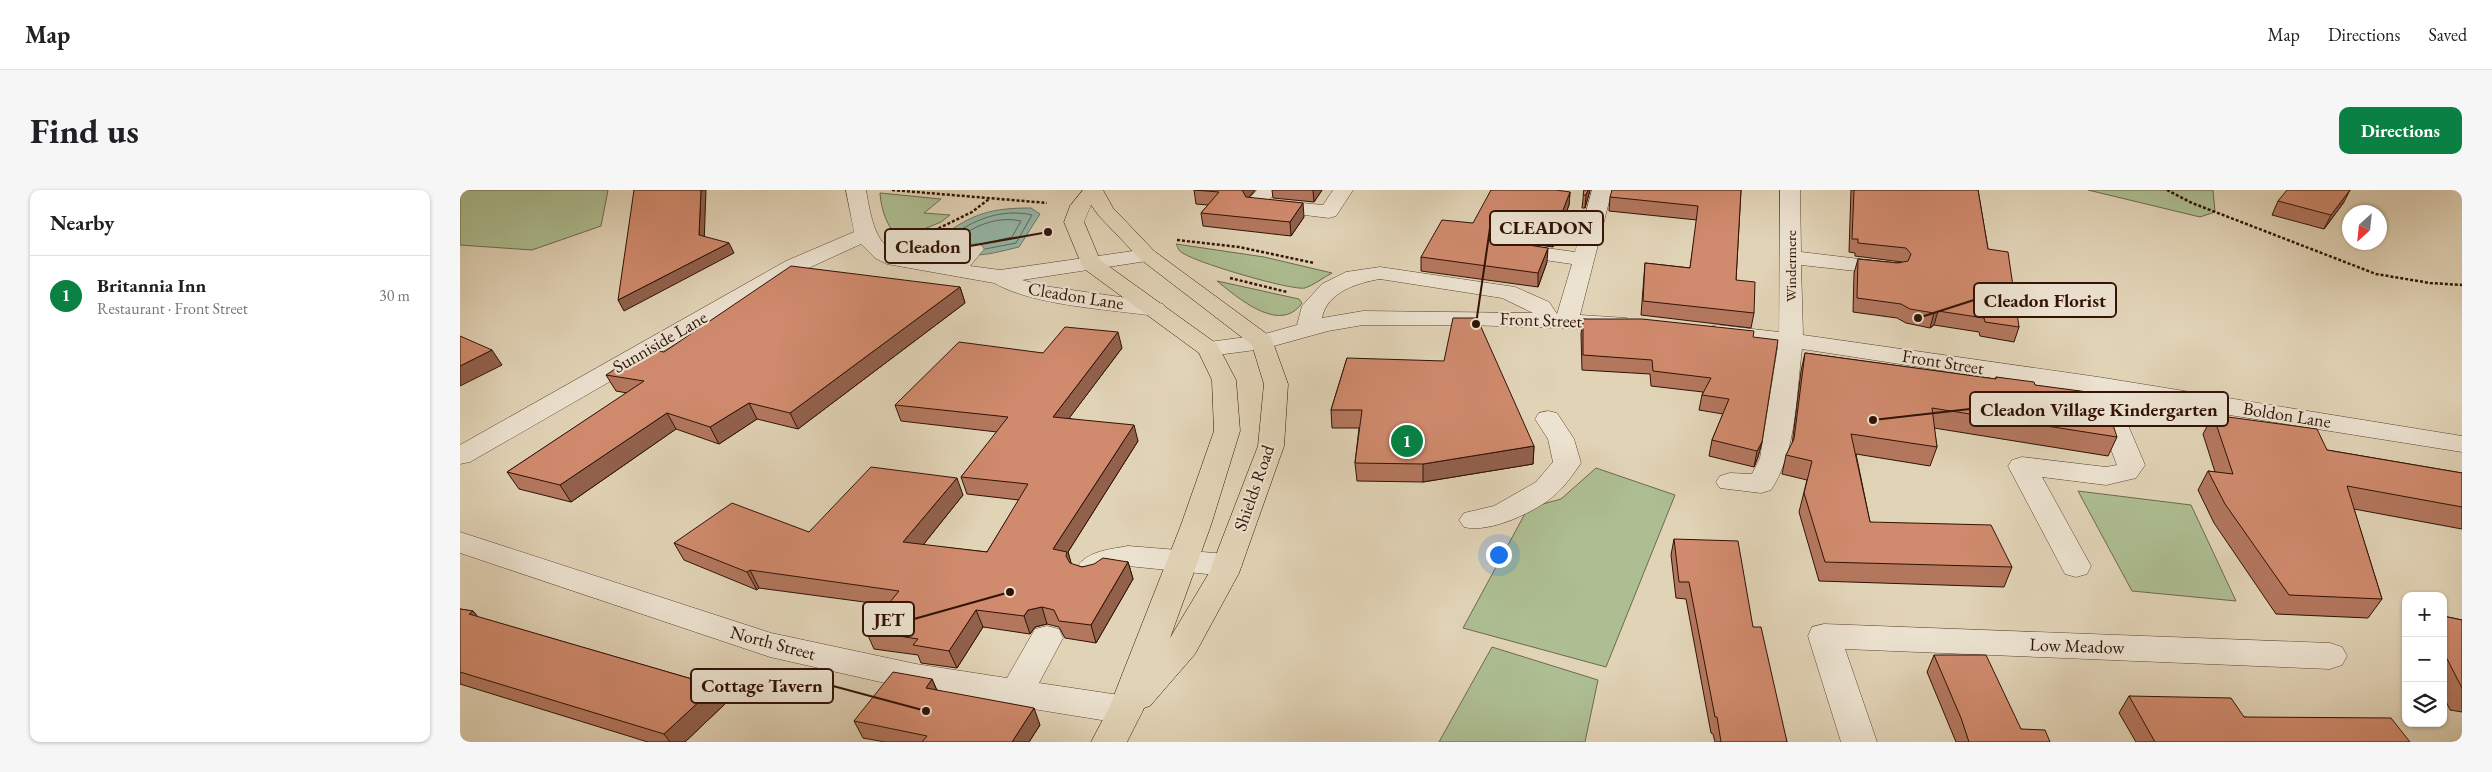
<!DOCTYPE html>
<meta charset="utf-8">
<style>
:root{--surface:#fff;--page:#f6f6f6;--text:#202124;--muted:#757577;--line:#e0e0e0;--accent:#0b8043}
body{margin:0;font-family:"EB Garamond",serif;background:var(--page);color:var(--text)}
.controls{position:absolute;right:15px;bottom:15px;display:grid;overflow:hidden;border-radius:10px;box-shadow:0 1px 4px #0004}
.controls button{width:45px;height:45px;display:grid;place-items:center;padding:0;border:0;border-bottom:1px solid var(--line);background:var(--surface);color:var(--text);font:25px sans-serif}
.compass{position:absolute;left:1882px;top:15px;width:45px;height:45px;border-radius:50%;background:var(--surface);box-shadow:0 1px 4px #0004;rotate:207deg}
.you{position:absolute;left:1038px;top:364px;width:18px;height:18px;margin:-12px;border:4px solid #fff;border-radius:50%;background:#1a73e8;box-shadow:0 0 0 8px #1a73e833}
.badge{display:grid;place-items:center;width:32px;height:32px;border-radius:50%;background:var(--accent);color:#fff;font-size:16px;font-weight:700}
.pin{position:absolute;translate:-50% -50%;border:2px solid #fff;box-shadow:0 1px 5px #0006}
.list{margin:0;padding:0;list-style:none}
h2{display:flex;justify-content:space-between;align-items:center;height:65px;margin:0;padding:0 20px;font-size:21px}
h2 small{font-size:16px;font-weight:400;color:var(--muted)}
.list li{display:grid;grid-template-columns:32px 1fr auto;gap:15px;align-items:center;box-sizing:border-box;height:80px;padding:0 20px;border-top:1px solid var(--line)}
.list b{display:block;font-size:19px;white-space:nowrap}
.list p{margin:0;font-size:16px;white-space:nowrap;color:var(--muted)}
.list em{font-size:16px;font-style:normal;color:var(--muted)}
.icon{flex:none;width:28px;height:28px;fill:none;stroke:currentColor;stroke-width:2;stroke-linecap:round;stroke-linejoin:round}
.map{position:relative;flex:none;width:2002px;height:552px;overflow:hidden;border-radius:10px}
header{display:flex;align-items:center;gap:30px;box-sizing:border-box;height:70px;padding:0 25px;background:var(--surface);border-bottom:1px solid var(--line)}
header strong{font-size:24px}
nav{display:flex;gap:28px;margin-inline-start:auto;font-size:18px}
.intro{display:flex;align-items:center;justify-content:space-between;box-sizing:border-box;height:120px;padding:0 30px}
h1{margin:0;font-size:35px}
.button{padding:12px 22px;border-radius:10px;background:var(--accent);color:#fff;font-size:18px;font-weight:700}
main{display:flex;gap:30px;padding:0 30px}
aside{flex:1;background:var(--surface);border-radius:10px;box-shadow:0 1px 4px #0004}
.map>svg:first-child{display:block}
.green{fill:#adbe92;stroke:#6f684c}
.water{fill:#95b8aa;stroke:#6d7668}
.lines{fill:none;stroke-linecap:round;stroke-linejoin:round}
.shore{stroke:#636558;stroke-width:1}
.minor-casing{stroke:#5d4231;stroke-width:1}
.highway-casing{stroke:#311205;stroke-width:1}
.path{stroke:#311205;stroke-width:2.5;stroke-dasharray:3 2;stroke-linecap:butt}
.minor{fill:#ece2d0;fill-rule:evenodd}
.highway{fill:#e1d3b6;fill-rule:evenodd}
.wall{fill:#b3775e;stroke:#311205}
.shaded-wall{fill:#92614c;stroke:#311205}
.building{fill:#d08a6d;stroke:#311205}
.labels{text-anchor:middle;stroke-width:4.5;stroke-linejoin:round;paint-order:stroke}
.far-street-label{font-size:15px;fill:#311205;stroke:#ece2d0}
.street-label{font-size:18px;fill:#311205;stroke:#ece2d0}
.leader{fill:none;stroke:#311205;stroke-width:2}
.callout-dot{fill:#311205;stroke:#ece2d0;stroke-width:2}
.callout{fill:#ece2d0;stroke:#311205;stroke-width:2}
.callout-label{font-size:19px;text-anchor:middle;font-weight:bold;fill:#311205}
</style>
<header>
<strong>Map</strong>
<nav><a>Map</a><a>Directions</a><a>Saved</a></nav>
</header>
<div class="intro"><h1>Find us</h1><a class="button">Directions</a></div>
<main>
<aside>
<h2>Nearby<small></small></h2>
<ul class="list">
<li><span class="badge">1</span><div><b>Britannia Inn</b><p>Restaurant · Front Street</p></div><em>30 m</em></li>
</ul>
</aside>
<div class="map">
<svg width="2002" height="552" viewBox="0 0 2002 552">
<rect width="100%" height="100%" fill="#e1d3b6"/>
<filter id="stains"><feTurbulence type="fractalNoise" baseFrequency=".004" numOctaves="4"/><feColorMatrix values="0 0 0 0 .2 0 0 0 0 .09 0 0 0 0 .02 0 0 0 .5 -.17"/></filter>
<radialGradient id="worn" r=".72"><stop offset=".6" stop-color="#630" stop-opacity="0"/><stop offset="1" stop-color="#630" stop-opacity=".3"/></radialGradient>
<path class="green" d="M0 0H148L141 36 72 60 0 55Z
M1628 0H1753L1755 22 1740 27Z
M420 3 481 9 464 23 490 25 481 32 440 49C427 38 421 19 420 3Z
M716 54 804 67 872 83C864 87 854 95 845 98 832 101 729 71 720 61 719 61 717 55 716 54Z
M757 91 839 109 842 113C820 145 777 107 757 91Z
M1136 278 1215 305 1146 477 1003 438 1068 318 1101 309Z
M1618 301 1731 315 1776 411 1672 401Z
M1032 457 1138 490 1125 552H979Z"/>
<path class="water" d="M571 18 580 24 559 57C533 63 505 73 482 54V46C514 23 532 18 571 18Z"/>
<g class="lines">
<path class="shore" d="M509 54 499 52 498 48C516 35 538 26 561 31L552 47 521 54
M501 59 487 52 488 48C513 30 541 18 572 25L556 53 525 59"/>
<g class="minor-casing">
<path id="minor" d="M386 0H406C417 67 427 62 489 72 499 62 506 51 521 55L524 59 510 76 540 80 687 59 694 61 698 65 694 69 687 71 562 90 584 96 695 112 703 114 706 119 703 124 695 126C647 119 575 116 534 93L427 74 415 68 401 54 342 81 10 272 0 274V255L326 71 394 42Z
M797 0H817L809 10 863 15 873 0H893L876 26 869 28 788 18 785 14Z
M1132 0H1152L1120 125 1167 128 1171 133 1167 138 1159 140 1008 135H903L868 141 803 159 749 166 741 164 737 159 741 154 749 152 801 145 837 135 842 116 862 94 886 82 920 77 1055 97 1089 112 1097 124 1112 74 1050 65 1043 63 1040 59 1043 55 1050 53 1115 62ZM920 89 1042 108 1073 123 903 121 862 128C867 102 897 93 920 89Z
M1320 0H1340L1341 62 1433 73 1441 74 1444 79 1441 84 1433 85 1341 75 1343 145 1638 187 2002 246V262L1656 207 1685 275 1676 288 1646 295 1582 287 1631 376 1627 384 1616 387 1605 384 1548 276 1552 270 1562 267 1646 277 1657 275 1629 203 1342 159C1336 206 1337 260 1311 300L1301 303 1260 298 1256 292 1260 286 1270 283 1292 284 1300 268 1318 156 1257 149 1249 147 1245 142 1249 137 1257 135 1319 142Z
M1088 221 1097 223 1114 249 1121 273C1114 283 1106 295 1096 304 1078 321 1029 344 1004 337L999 330 1004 323 1034 316 1076 292 1093 272 1088 249 1075 229 1079 223Z
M0 342 311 443 456 474 547 488 575 439 587 436 599 439 603 448 579 493 666 506 678 510 683 520 678 530 666 534 456 500 310 467 0 363Z
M668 356 767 364 778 367 782 375 778 383 767 386 668 376 651 380 639 390 628 393 617 390 613 382C625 361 646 360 668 356Z
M1364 434 1870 453 1882 457 1887 466 1882 475 1870 479 1385 459 1417 552H1381L1348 446 1352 437Z"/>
</g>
<g class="highway-casing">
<path id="highway" d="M623 0H643L653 18 694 61 811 147 828 194 824 256 779 383 735 464 690 516 684 518 667 552H631L649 518 721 335 754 241 752 190 739 163 623 78 604 32 610 16ZM631 15 639 26 680 69 792 155 804 194 798 256 749 383 710 448 751 335 780 241 776 190 757 154 640 70 624 32Z"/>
</g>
<path class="path" d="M432 0 587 13
M1707 0 1732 13 1916 84 1970 93 2002 95
M465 45 512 22 529 9
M717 50 779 57 854 73
M770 88 827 102"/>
<use href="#minor" class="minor"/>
<use href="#highway" class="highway"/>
</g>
<path class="wall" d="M734 0H795L789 7 844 27 831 46 743 36 741 23 748 15 736 14Z
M812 0H862L854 12 813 8Z
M1124 0H1130L1125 18H1122Z
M1281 0 1276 90 1294 123 1291 138 1181 125 1185 73 1230 78 1237 30 1149 21 1150 7Z
M1391 0H1518L1528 59 1559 137 1554 152 1520 146 1519 142 1474 135 1470 138 1446 133 1437 128 1393 122 1394 83 1398 69 1438 73 1442 72 1395 66V63L1389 62Z
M1110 2 1109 15 1093 57 1049 51 1047 52 1087 72 1078 97 961 81V67L1013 33Z
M1818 11 1884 12 1864 39 1812 25Z
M500 97 505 113 338 239 297 229 259 254 216 239 111 312 59 299 47 282 167 203 156 201 146 185Z
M1123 129 1293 147 1302 252 1298 267 1294 277 1249 266 1252 250 1263 224 1239 220 1242 205 1243 202 1191 196 1190 184 1122 180 1121 144Z
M662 158 609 228 678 251 608 362 611 374 622 377 668 372 673 389 636 453 605 448 599 437 587 434 575 437 570 444 523 437 497 478 461 473 458 465 414 459 406 441 427 415 299 398 297 400 224 370 214 353 349 342 503 305 463 355 527 362 559 310 507 304 501 287 537 242 441 231 435 215 583 163Z
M1345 163 1535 189 1536 187 1575 195 1657 247 1648 266 1474 238 1477 257 1470 276 1396 264 1410 332 1552 377 1544 397 1359 391 1339 322 1347 290 1322 284 1326 265 1332 255 1341 181Z
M887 168 1074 256 1073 274 963 292 897 291 895 273 899 238H872L871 220Z
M1753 225 1867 260 2002 283V339L1894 319 1922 409 1908 428 1816 424 1754 333 1738 300 1748 281 1755 282 1743 244Z
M1214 349 1293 437 1327 552H1255L1253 544 1251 543 1226 409 1216 408 1211 365Z
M0 419 13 421 18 427 256 496 267 512 225 552H188L0 494Z
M1983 426 2002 430V522L1990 520 1983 505Z
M1474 465 1561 539 1590 552H1496L1467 482Z
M472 489 477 500 580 535 569 552H425L403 548 394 531Z
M1669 506 1784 527 1950 552H1676L1659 523Z"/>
<path class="shaded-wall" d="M241 0H246L244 55 239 45Z
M782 0H795L784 13Z
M853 0H862L854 12Z
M1128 0H1130L1125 18 1126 5Z
M1890 0 1884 12 1864 39 1871 25Z
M1110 2 1109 15 1093 57 1094 43Z
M843 13 844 27 831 46 830 32Z
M1050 38 1049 51 1041 53 1038 44 1042 40Z
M269 53 274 63 164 121 158 110Z
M1088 58 1087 72 1078 97V83Z
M500 97 505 113 338 239 330 223Z
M1478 121 1474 135 1470 138 1474 123Z
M658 142 662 158 598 243 593 227Z
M32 160 42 175 0 196V176Z
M289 213 297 229 259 254 250 237Z
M207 223 216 239 111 312 100 295Z
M674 235 678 251 608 362 613 379 593 359Z
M1302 252 1298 267 1294 277 1297 261Z
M1074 256 1073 274 963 292V274Z
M497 288 503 305 451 370 443 352Z
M668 372 673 389 636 453 631 435Z
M290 380 299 398 297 400 287 382Z
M582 417 587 434 575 437 570 444 564 426 568 420Z
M516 420 523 437 497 478 489 461Z
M13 421 26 437 9 424Z
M472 489 479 506 466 498Z
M256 496 267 512 225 552H210L204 544Z
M574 518 580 535 569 552H552Z"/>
<path class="building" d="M174 0H241L239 45 269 53 158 110Z
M734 0H782L786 7 843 13 830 32 741 23 759 2Z
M1031 0H1096L1110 2 1094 43 1050 38 1042 40 1038 44 1042 51 1088 58 1078 83 961 67 982 30 1013 33Z
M1124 0H1128L1126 5H1123Z
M1152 0H1281L1276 90 1295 92 1294 123 1183 111 1185 73 1230 78 1238 16 1150 7Z
M1394 0H1518L1528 59 1548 62 1559 137 1525 132 1524 128 1478 121 1474 123 1450 119 1441 114 1397 108 1398 69 1438 73 1448 71 1451 64 1446 58 1398 53V49H1392Z
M1827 0H1890L1871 25 1818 11Z
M331 76 500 97 330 223 289 213 250 237 207 223 100 295 47 282 184 191 146 185 185 159 204 162Z
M993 128H1017L1074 256 963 274 895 273 902 220H871L887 168 984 171Z
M1123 129H1182L1294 141 1293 147 1318 150 1302 252 1297 261 1252 250 1269 209 1242 205 1251 188 1193 181 1192 170 1123 165Z
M605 137 658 142 593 227 674 235 593 359 607 362 606 366 610 373 622 377 634 374 643 368 668 372 631 435 599 431 594 420 582 417 568 420 564 426 516 420 489 461 453 455 458 449 406 441 439 401 290 380 287 382 214 353 272 313 349 342 411 277 497 288 443 352 527 362 568 294 501 287 548 227 435 215 499 152 583 163Z
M0 146 32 160 0 176Z
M1345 163 1536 189V187L1574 192 1575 195 1643 204 1657 247 1472 218 1477 257 1391 244 1410 332 1531 335 1552 377 1365 372 1344 303 1352 271 1326 265 1334 249Z
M1753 225 1857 239 1867 260 2002 283V317L1887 296 1922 409 1829 405 1765 314 1748 281 1773 284Z
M1214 349 1278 351 1293 437H1301L1327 552H1261L1257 527H1255L1229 392H1219Z
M0 419 13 421 9 424 256 496 204 544 0 482Z
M1983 426 2002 430V498L1983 461Z
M1474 465H1526L1561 539 1585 540 1590 552H1509L1501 528Z
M433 482 472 489 466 498 574 518 552 552H462L467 546 394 531Z
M1669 506 1771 508 1784 527 1931 528 1950 552H1695Z"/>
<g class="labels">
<g class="far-street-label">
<text transform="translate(1331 76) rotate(-90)" y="5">Windermere</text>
</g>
<g class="street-label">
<text transform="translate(616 106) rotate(9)" y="6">Cleadon Lane</text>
<text transform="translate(1081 130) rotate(2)" y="6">Front Street</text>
<text transform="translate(200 152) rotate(-30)" y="6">Sunniside Lane</text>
<text transform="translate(1483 172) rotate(9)" y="6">Front Street</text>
<text transform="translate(1827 225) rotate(9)" y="6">Boldon Lane</text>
<text transform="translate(794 298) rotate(-71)" y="6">Shields Road</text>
<text transform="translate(313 453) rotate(15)" y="6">North Street</text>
<text transform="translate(1617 456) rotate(2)" y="6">Low Meadow</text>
</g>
</g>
<path class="leader" d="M1016 134L1030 38M588 42L510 56M1458 128L1514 110M1413 230L1510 219M550 402L454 429M466 521L373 496"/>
<g class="callout-dot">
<circle cx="1016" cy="134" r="5"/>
<circle cx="588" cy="42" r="5"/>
<circle cx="1458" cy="128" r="5"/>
<circle cx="1413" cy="230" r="5"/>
<circle cx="550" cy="402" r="5"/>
<circle cx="466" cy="521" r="5"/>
</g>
<g class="callout">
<rect x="1030" y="21" width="113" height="34" rx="5"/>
<rect x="425" y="39" width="85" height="34" rx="5"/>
<rect x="1514" y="93" width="142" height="34" rx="5"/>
<rect x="1510" y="202" width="258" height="34" rx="5"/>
<rect x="403" y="412" width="51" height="34" rx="5"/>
<rect x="231" y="479" width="142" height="34" rx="5"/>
</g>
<g class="callout-label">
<text x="1086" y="44">CLEADON</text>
<text x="468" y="63">Cleadon</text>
<text x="1585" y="117">Cleadon Florist</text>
<text x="1639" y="226">Cleadon Village Kindergarten</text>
<text x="429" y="436">JET</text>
<text x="302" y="502">Cottage Tavern</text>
</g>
<rect width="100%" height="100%" filter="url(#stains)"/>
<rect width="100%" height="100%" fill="url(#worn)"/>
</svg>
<div class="controls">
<button>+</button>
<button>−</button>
<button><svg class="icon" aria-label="layers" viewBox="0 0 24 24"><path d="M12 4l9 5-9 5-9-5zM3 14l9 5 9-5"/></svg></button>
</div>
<svg class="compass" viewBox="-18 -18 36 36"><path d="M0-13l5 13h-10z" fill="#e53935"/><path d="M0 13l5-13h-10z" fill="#757577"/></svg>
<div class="you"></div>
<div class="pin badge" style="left:947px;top:251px">1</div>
</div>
</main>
